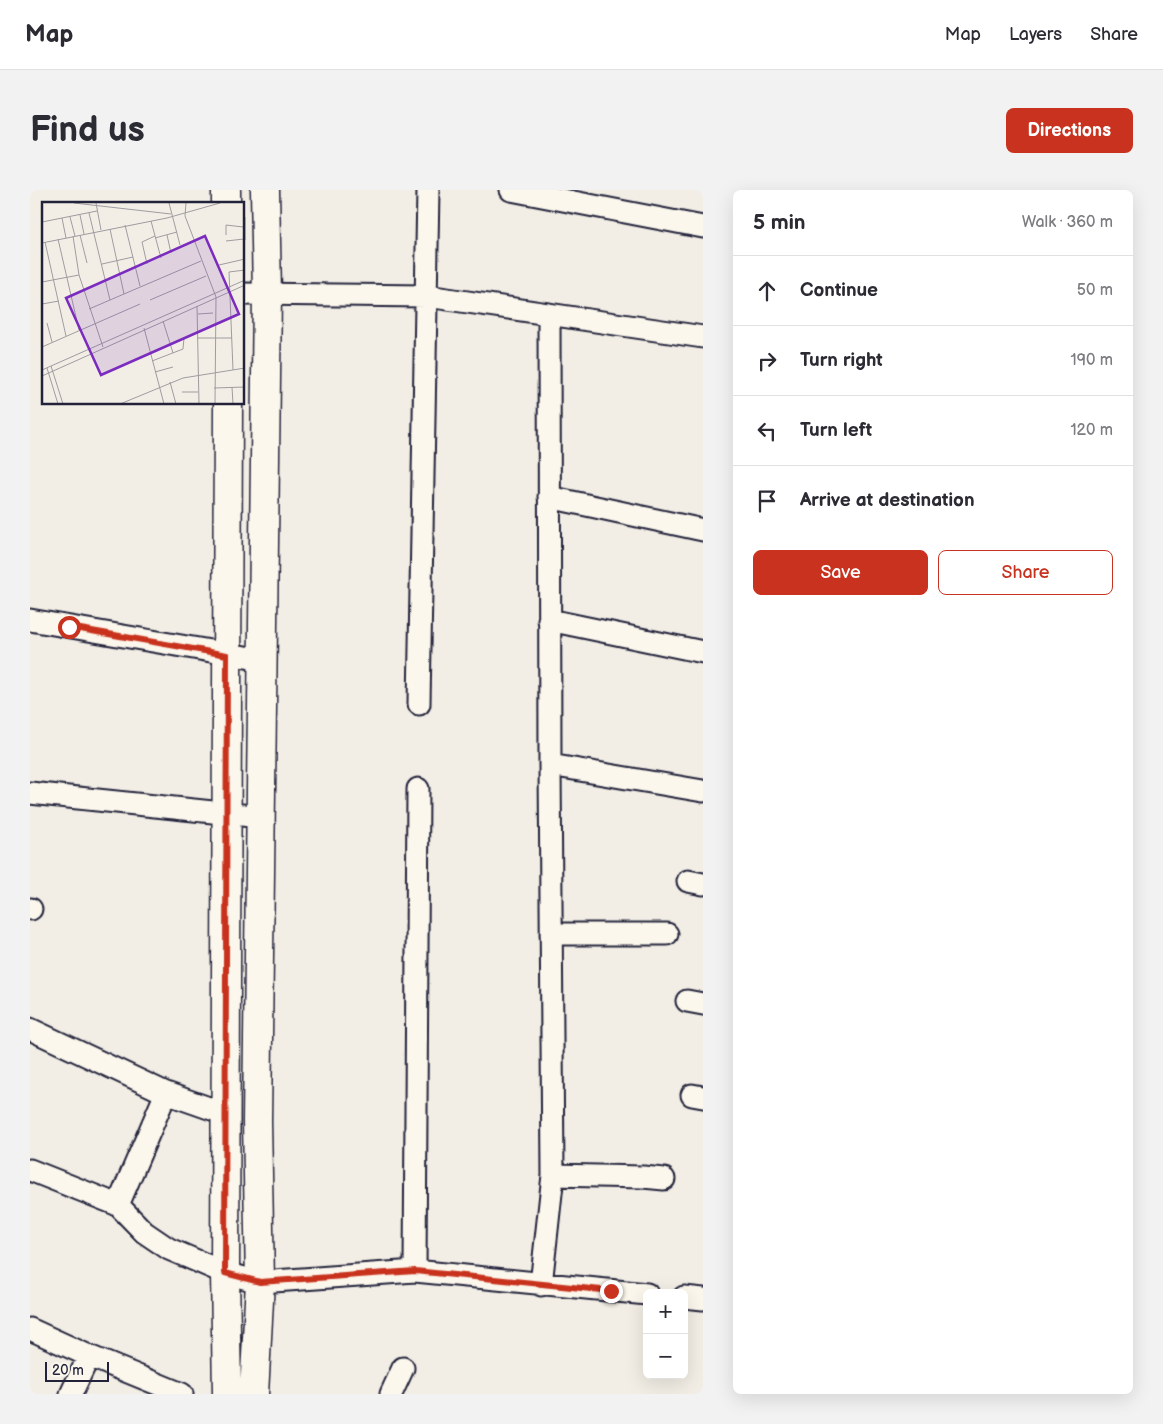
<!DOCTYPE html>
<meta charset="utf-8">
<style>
:root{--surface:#fff;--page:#f2f2f3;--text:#2b2b33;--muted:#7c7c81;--line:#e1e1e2;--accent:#c8321e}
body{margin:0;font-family:"Balsamiq Sans",sans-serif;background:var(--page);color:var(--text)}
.controls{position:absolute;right:15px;bottom:15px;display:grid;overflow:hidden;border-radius:8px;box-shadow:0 5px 20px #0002}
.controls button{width:45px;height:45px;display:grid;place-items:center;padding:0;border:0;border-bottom:1px solid var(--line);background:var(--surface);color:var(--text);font:25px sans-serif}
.scale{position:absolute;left:15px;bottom:12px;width:64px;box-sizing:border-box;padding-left:5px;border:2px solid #22223b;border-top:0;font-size:14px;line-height:18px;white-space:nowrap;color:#22223b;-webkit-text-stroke:4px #fbf7ec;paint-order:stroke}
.stop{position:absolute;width:15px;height:15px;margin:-11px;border:4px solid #c8321e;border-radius:50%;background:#fff}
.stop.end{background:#c8321e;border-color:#fff;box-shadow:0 1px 5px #0008}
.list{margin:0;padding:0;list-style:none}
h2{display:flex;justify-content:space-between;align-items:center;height:65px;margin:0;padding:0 20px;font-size:21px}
h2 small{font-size:16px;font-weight:400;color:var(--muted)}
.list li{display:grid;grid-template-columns:32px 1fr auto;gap:15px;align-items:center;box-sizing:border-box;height:70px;padding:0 20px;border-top:1px solid var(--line)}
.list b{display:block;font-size:19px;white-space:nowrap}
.list em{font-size:16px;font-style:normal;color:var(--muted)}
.actions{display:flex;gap:10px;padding:15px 20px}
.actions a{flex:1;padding:11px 0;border:1px solid var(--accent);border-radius:8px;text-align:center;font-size:18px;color:var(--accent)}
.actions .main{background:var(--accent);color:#fff}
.icon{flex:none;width:28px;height:28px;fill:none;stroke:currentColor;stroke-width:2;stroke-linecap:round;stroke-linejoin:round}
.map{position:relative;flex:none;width:673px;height:1204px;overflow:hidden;border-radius:8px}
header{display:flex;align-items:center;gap:30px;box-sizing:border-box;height:70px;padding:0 25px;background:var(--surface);border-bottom:1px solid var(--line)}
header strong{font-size:24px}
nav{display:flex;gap:28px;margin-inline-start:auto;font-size:18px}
.intro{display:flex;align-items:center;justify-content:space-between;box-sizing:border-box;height:120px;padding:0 30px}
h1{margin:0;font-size:35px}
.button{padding:12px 22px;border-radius:8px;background:var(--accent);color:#fff;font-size:18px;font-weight:700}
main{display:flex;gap:30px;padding:0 30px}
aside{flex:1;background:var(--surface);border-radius:8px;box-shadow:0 5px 20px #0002}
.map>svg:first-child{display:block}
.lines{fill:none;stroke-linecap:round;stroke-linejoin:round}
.street-casing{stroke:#22223b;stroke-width:25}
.secondary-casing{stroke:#22223b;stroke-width:31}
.street{stroke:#fbf7ec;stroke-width:21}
.secondary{stroke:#fbf7ec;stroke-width:28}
.route{stroke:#c8321e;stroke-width:6}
.inset-road{fill:none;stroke:#9f9ca1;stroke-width:1}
.view{fill:#7b2cbf;fill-opacity:0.15;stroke:#7b2cbf;stroke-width:2.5}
.inset-edge{fill:none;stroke:#22223b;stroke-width:2.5}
</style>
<header>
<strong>Map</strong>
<nav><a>Map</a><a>Layers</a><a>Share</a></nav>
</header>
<div class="intro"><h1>Find us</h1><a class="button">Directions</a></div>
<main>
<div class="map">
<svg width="673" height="1204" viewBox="0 0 673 1204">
<rect width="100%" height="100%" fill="#f2eee5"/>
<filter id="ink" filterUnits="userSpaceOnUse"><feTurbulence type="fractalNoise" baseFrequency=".02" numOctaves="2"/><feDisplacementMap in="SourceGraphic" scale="10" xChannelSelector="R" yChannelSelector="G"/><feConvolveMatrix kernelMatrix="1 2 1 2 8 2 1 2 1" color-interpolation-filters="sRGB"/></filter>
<g filter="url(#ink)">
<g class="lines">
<g class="street-casing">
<path id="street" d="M481 0 673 37
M214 104 397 106 673 147
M519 307 673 340
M0 430 233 470
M519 430 673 462
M389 514 398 0
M520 575 673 601
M0 603 231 627
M658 691 673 694
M0 719H1
M521 744H637
M657 811 673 814
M0 839 136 903 196 924
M662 905 673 907
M0 980 88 1015 114 1042 139 1059 195 1083 230 1092 385 1081 617 1104
M523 985 613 987 634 989
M88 1015 136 903
M385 1081 388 599
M511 1095 523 985 520 575 519 124
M654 1107 673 1109
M0 1139 59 1166 152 1204
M41 1204 59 1166
M361 1204 373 1178"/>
</g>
<g class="secondary-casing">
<path id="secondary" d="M196 0V14
M197 1204 195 1083 198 214
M224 1204 230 1092 227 931 237 104 235 0"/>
</g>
<use href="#street" class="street"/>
<use href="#secondary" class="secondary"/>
</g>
</g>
<g class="lines" filter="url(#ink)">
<path class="route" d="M39 437 197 465 195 1083 230 1092 385 1081 581 1101"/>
</g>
<g transform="translate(12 12)">
<rect width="202" height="202" fill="#f2eee5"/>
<path class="inset-road" d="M32 1 129 12M54 1 59 28M127 1 138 43M144 1 143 14 174 95 173 202M47 11 68 98M38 13 42 32M28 15 33 34M203 15V38M20 16 24 36M109 19 119 56M0 20 55 9M83 23 98 84M68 27 82 92M38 33 45 61M125 33 129 51M184 33V23L201 25M31 34 37 73M113 36 135 30M16 37 37 128M184 39 202 37M3 40 24 134M0 41 125 16 178 1M60 62 91 55M105 62 100 40 113 34M177 63 203 57M0 80 37 73 61 145M108 98 164 74M0 102 17 99M155 104 157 202M47 107 159 59M156 112 171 111M121 119 131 151M5 121 10 140M102 126 122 202M155 136H190M0 145 98 102M110 159 141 147 142 136M9 164 21 202M5 166 16 202M0 168 203 78M191 168 187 70 203 68M113 170 131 165M0 174 203 83M128 180 134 202M190 185 191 202M172 186 203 185M140 190H156M78 202 141 176 203 166"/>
<path class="view" d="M163 34 197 112 59 173 24 96Z"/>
<rect width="202" height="202" class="inset-edge"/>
</g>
</svg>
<div class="controls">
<button>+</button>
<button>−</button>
</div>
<div class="scale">20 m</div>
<div class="stop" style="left:39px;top:437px"></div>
<div class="stop end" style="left:581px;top:1101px"></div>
</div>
<aside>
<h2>5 min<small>Walk · 360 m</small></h2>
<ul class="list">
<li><svg class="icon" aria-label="ahead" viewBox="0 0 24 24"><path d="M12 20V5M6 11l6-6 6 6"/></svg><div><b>Continue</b></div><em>50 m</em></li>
<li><svg class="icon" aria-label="right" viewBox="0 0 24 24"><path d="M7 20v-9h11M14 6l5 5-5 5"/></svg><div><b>Turn right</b></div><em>190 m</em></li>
<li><svg class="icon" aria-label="left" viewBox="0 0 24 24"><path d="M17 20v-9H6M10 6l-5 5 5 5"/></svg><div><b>Turn left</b></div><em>120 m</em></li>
<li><svg class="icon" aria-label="arrive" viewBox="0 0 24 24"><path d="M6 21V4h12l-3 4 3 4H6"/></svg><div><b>Arrive at destination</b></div></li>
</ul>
<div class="actions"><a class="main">Save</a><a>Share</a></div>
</aside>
</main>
